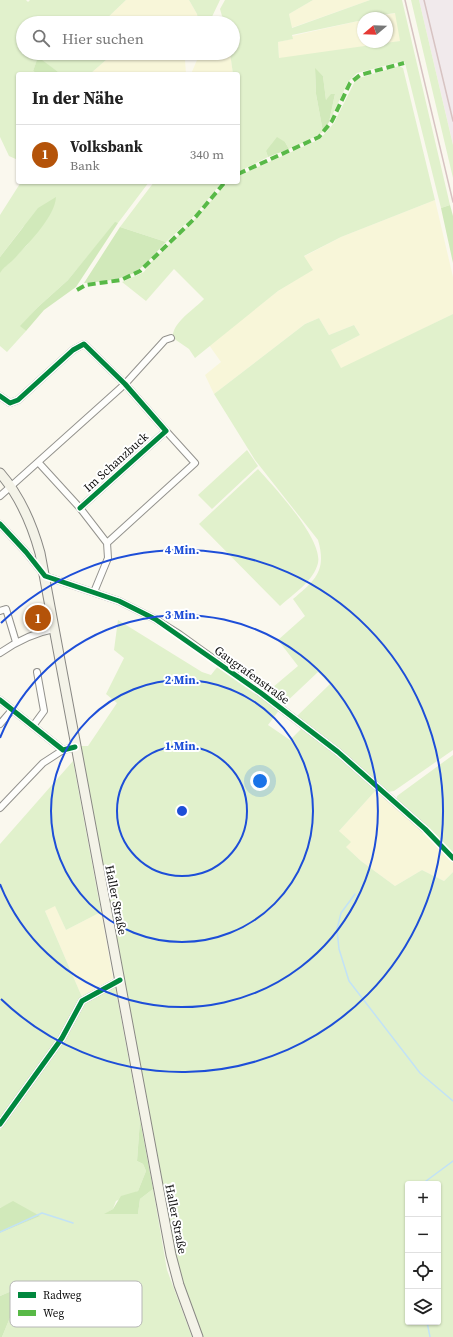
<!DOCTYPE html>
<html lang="de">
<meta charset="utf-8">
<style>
:root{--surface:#fff;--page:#f6f6f6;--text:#222;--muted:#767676;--line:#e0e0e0;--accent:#b45309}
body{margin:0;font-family:"Source Serif 4",serif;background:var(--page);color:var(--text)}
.controls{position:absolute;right:12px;bottom:12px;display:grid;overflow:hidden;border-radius:4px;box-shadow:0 1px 3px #0004}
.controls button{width:36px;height:36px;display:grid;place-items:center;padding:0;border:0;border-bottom:1px solid var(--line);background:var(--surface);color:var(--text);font:20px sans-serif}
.compass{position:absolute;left:357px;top:12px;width:36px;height:36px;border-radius:50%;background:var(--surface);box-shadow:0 1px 3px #0004;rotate:251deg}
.you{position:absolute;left:260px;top:781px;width:14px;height:14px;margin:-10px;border:3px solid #fff;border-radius:50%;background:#1a73e8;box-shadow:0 0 0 6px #1a73e833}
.badge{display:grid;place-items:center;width:26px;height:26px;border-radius:50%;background:var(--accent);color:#fff;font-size:13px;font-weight:700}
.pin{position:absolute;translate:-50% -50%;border:2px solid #fff;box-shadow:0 1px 4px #0006}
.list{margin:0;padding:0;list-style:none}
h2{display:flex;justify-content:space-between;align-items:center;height:52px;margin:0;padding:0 16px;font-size:17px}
h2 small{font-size:13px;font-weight:400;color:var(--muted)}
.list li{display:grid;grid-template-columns:26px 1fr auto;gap:12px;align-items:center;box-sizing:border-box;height:60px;padding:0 16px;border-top:1px solid var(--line)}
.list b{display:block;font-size:15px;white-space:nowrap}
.list p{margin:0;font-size:13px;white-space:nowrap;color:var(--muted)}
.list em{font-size:13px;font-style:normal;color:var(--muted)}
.icon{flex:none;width:22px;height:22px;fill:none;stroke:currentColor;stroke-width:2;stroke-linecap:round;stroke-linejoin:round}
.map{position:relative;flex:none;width:453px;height:1337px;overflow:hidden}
.search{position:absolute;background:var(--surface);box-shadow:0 1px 3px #0004;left:16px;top:16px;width:224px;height:44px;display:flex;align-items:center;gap:10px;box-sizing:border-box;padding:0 14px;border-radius:22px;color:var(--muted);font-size:15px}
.panel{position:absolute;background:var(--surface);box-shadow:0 1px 3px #0004;left:16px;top:72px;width:224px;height:112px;border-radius:4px}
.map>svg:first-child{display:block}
.industrial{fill:#f1eaec}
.farmland{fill:#f8f6d9}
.green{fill:#e1f1cc;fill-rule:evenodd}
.forest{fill:#d1e9ba}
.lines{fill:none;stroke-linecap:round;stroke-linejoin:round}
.stream{stroke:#c2e2f6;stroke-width:1.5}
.street-casing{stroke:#93928d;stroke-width:8}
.secondary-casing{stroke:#898884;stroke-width:11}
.street{stroke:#fefefc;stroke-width:6}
.secondary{stroke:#f4f3e8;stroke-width:9}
.rail{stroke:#d7c3c2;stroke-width:1.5}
.quiet{stroke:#58b947;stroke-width:4;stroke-dasharray:8 4;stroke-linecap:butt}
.cycleway-casing{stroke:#fff;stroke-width:8}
.cycleway{stroke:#00873e;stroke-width:5}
.ring{fill:none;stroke:#1d4ed8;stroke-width:2}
.labels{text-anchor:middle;stroke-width:4;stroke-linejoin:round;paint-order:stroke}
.street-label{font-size:12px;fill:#0b0b0b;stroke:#fff}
.key{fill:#fff;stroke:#b6b6b6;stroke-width:1}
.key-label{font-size:11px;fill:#0b0b0b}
.centre{fill:#1d4ed8;stroke:#fff;stroke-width:2}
.ring-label{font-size:12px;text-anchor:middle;font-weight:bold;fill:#1d4ed8;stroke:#fff;stroke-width:4;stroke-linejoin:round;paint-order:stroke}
</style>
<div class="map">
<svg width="453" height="1337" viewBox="0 0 453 1337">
<rect width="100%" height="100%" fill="#faf8ee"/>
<path class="industrial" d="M419 0H453V145L451 136Z"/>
<path class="farmland" d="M126 0H189L197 14 199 23H102Z
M313 0H370L291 28 289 14Z
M396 13 401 41 279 59 278 42 292 39V36L363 20V42H387V18H371Z
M101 53H186L185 60 186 74H90L106 60Z
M200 53H230L233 74H191Z
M435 200 453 277V314L341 369 331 350 360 335 354 325 329 335 319 318 305 324 214 394 205 375 221 362 209 345 278 291 312 270 303 257 341 237Z
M377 789 428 834 453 860V872L444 881 422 870 395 886 361 861 346 847 339 831Z
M55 905 66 930 101 912 113 978 82 997 45 911Z"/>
<path class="green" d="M0 0H26L28 2 30 0H126L102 23H23V53H101L106 60 90 74H61L38 58 33 71 38 74H18V160L9 156 0 137Z
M189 0H220L209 23H199L197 14Z
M225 0H313L289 14 292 28 370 0H402L450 205 441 208 405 63 403 61 357 73 348 82 329 122 335 94 326 100 323 76 315 69 316 94 323 132 305 142 289 149 285 142 266 151 268 157 238 172V74H233L230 53H233V23H224L220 9ZM395 13 400 41 279 58 278 42 293 39 292 35 363 20V18Z
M411 0H419L453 145V178Z
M399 66 403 68 435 200 341 237 304 256 313 270 278 291 195 358 189 349 173 338C171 323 195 309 204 299L174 269 146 301 122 282 144 272 150 263 193 221 228 182H238V176L320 139 334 123 356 79Z
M21 182H149L118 223H115L68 280 38 307 21 326 26 331 7 352 0 346V272L27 245 52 209 23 227 0 257V215Z
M154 182H222L196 214 166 242 120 227Z
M453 314V750L394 791 388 792 296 717 330 684 318 672 282 706 266 693 298 666 278 640 305 616 293 599C315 580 327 571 318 540L255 460 214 394 305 324 319 318 329 335 354 325 360 335 331 350 341 368Z
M247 450 258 466 212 509 198 495Z
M258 469C274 487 323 539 318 563 314 581 292 595 280 606L199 524Z
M118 620 202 672 211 675 218 666 280 709 268 725 290 740 303 727 377 789 339 831 351 842 346 847 361 861 395 886 422 870 444 881 453 872V1337H203L182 1282 176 1258 79 746H88L117 703 106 694 124 658 114 650ZM408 1184H438V1322H408Z
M453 755V855L396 801 397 796Z
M73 761 101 912 66 930 55 906 45 911 82 997 56 1043 0 1122V844Z
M115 986 140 1120 137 1161 143 1164 146 1171 138 1191 116 1201 113 1209 105 1214H138L140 1199 153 1189 167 1270 192 1337H2L23 1286 0 1296V1233L39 1216 13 1202 0 1208V1130L60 1046 81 1006 87 1000Z"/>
<path class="forest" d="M38 57 61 74H38L33 71Z
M315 68 323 76 326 100 331 94H335L329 122 323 132 316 94Z
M277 137 285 142 289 149 268 157 266 151Z
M56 197C55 217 27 245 13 260 9 264 3 268 0 273V257L38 208Z
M450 205 453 216V263L441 208Z
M115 222 118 223 76 287 44 310 26 331 20 326 38 307 68 280Z
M120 227 166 242C156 252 145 267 132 274 118 280 99 282 84 283Z
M140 1120 153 1189 140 1199 138 1214H104L113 1209 121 1196 138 1191 146 1171 143 1164 137 1161Z
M13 1201 40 1216 0 1233V1208Z
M23 1286 2 1337H0V1296Z"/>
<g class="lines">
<path class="stream" d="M355 894 341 913 337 929 339 949 349 981 420 1073 453 1101
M422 1184 453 1161
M0 1232 42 1213 73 1223
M427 1322 430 1337"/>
<g class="street-casing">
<path id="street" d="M0 396 10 403 18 400 73 350 84 344 125 384 166 431 80 508
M38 462 80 508 107 543 108 558 94 592
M0 496 125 384 165 340 171 338
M0 524 26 552 45 576 119 601 155 619 179 634 261 693 338 752 425 829
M107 543 195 463 166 431
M0 611 6 609 16 642
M0 653C17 641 33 633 54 629
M0 700 63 750 75 747
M0 724 12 710
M33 726 44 711 37 672
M0 808 43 763 63 750
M0 1124 62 1038 82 1001 120 980"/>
</g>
<g class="secondary-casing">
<path id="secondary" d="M0 473C20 496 32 524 40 553L171 1255 179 1285 198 1337"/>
</g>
<use href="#street" class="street"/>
<use href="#secondary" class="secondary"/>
<path class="rail" d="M405 0 453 202
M424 0 453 121"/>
<path class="quiet" d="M238 174 319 137 332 121 350 83 360 75 404 63
M77 290 86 285 121 280 140 271 193 220 225 182"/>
<g class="cycleway-casing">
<path id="cycleway" d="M0 396 10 403 18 400 73 350 84 344 125 384 166 431 80 508
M0 524 26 552 45 576 119 601 155 619 261 693 338 752 425 829 453 858
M0 700 63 750 75 747
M0 1124 62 1038 82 1001 120 980"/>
</g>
<use href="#cycleway" class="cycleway"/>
</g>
<g class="ring">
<circle cx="182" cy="811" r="65"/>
<circle cx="182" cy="811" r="131"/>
<path d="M0 738A196 196 0 1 1 0 884"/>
<path d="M1 623A261 261 0 1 1 1 999"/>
</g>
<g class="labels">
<g class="street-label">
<text transform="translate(116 462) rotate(-42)" y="4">Im Schanzbuck</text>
<text transform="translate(252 675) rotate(36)" y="4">Gaugrafenstraße</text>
<text transform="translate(116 900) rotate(79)" y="4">Haller Straße</text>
<text transform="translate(176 1219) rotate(79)" y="4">Haller Straße</text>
</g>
</g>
<rect x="10" y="1281" width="132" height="46" rx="6" class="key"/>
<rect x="18" y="1292" width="18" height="6" fill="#00873e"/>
<rect x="18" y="1310" width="18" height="6" fill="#58b947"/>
<g class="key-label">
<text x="43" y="1299">Radweg</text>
<text x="43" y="1317">Weg</text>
</g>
<circle cx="182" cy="811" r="6" class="centre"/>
<g class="ring-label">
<text x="182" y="554">4 Min.</text>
<text x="182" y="619">3 Min.</text>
<text x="182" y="684">2 Min.</text>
<text x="182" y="750">1 Min.</text>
</g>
</svg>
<div class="controls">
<button>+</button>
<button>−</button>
<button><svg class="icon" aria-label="locate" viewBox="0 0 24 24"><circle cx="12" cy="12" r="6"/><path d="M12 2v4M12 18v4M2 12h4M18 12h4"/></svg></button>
<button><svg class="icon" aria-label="layers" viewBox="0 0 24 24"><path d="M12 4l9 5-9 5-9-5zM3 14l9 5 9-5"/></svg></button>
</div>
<svg class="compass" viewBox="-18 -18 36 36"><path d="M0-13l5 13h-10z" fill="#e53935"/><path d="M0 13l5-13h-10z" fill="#767676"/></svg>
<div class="you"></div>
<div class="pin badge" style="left:38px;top:618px">1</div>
<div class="search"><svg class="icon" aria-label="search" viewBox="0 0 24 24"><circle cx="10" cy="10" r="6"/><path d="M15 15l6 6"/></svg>Hier suchen</div>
<section class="panel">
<h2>In der Nähe<small></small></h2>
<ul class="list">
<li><span class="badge">1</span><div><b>Volksbank</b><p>Bank</p></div><em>340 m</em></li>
</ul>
</section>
</div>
